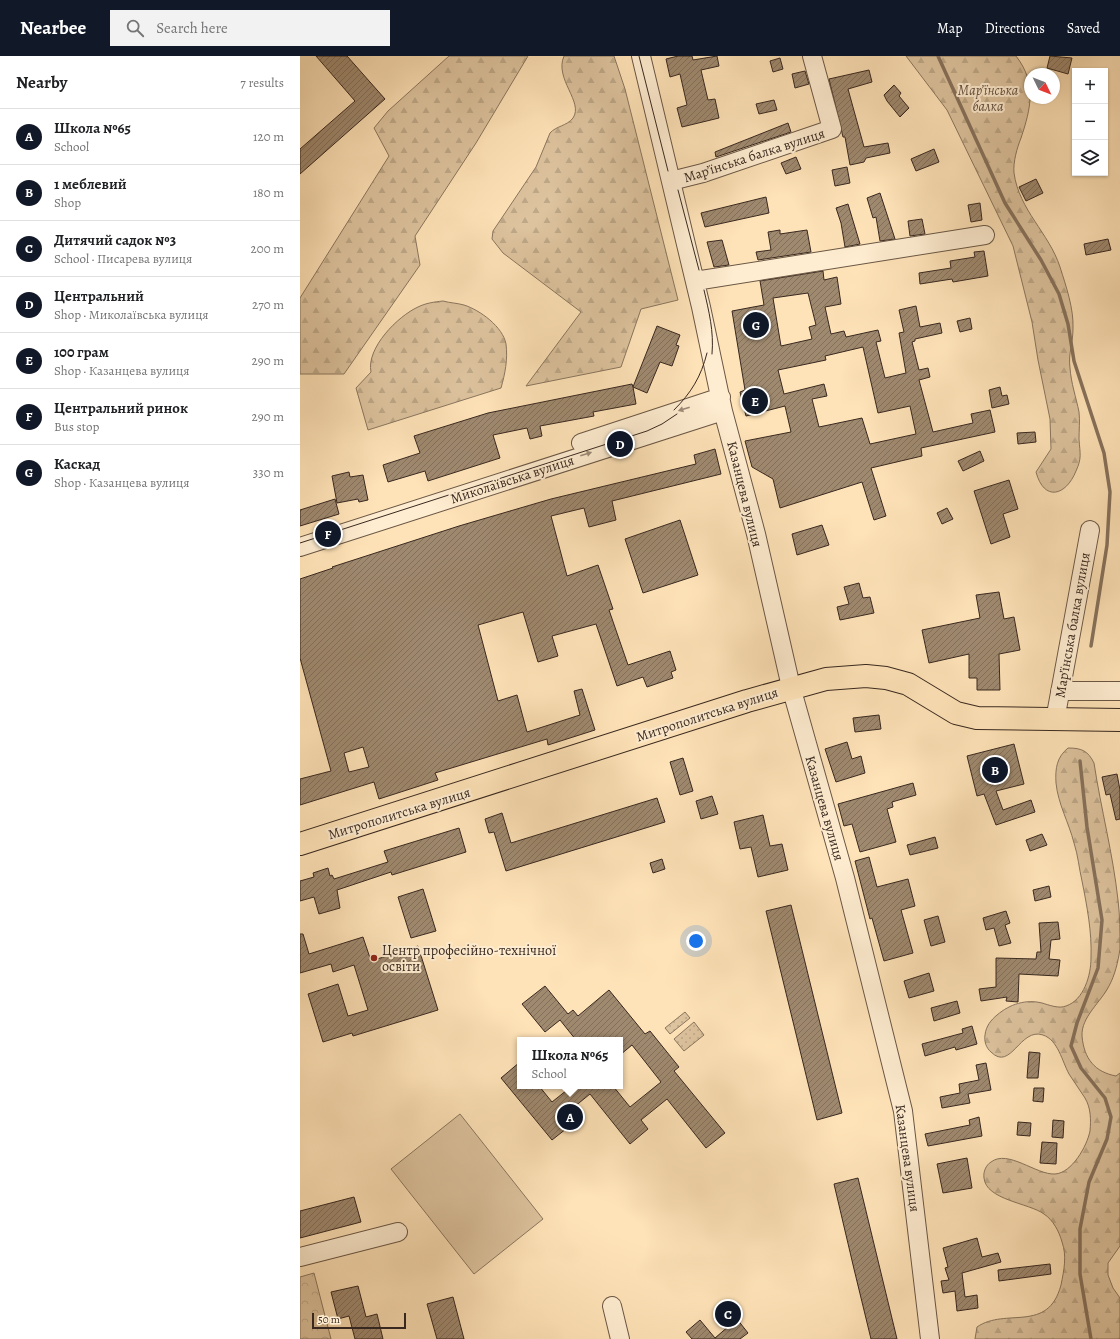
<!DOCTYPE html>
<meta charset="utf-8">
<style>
:root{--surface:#fff;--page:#f2f2f2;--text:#202124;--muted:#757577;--line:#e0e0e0;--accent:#111827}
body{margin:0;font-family:Alegreya,serif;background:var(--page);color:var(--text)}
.controls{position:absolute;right:12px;top:12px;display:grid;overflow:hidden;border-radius:0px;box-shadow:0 1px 3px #0004}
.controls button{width:36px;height:36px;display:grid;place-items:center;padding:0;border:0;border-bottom:1px solid var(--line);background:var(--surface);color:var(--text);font:20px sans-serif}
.compass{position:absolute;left:724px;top:12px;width:36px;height:36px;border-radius:50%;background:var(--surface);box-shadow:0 1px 3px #0004;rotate:133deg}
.scale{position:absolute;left:12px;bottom:10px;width:94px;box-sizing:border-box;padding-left:4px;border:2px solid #38281f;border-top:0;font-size:11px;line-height:14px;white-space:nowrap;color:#38281f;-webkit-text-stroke:3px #ffedd1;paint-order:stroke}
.you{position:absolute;left:396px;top:885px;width:14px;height:14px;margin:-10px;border:3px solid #fff;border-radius:50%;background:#1a73e8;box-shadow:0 0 0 6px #1a73e833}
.badge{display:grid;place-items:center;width:26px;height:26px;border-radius:50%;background:var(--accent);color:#fff;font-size:13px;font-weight:700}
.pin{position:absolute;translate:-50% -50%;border:2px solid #fff;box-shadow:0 1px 4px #0006}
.popup{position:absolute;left:217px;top:981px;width:106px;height:52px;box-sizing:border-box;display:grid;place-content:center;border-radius:0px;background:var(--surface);filter:drop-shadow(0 1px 3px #0005);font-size:13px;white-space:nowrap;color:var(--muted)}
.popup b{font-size:15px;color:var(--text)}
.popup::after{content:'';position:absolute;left:50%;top:100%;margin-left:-8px;border:8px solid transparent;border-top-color:var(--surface)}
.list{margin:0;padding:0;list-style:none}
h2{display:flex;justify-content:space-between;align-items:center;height:52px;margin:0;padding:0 16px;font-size:17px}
h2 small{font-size:13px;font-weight:400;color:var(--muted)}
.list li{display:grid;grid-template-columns:26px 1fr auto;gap:12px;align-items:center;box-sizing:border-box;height:56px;padding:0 16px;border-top:1px solid var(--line)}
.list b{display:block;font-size:15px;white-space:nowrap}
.list p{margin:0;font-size:13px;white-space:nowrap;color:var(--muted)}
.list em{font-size:13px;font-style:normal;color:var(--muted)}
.icon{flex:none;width:22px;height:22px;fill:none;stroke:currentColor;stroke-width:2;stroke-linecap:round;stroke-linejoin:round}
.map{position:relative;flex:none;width:820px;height:1283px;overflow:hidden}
header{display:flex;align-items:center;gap:24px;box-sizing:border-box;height:56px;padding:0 20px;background:var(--accent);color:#fff}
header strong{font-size:19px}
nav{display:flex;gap:22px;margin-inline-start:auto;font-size:14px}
.search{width:280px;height:36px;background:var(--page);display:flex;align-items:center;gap:10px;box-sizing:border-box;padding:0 14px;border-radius:0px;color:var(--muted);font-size:15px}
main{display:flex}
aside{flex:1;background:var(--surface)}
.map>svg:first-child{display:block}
.grass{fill:url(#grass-dots);stroke:#8a765e}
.forest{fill:url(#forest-firs);stroke:#8a765e}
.park{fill:url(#park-crowns);stroke:#8a765e}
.pitch{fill:#ddc39e;stroke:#8a765e}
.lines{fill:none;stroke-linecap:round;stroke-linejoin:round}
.stream{stroke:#87725c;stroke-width:3.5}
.building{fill:url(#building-hatch);stroke:#38281f;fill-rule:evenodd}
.minor-casing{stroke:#6a5745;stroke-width:20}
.major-casing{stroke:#38281f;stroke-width:24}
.minor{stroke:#ffedd1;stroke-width:18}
.major{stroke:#ffe3b8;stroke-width:22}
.tram{stroke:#38281f;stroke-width:1}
.oneway{fill:#9c8a78}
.poi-dot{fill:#8f2418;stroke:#ffedd1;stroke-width:1.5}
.labels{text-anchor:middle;stroke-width:4;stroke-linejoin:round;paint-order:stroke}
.park-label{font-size:14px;font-style:italic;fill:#614f3f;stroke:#ffedd1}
.street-label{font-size:14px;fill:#38281f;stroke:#ffedd1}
.poi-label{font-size:14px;fill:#38281f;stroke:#ffedd1;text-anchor:start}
</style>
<header>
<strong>Nearbee</strong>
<div class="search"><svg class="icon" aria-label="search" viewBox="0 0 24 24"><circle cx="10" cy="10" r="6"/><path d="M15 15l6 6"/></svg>Search here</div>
<nav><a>Map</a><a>Directions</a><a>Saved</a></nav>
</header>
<main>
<aside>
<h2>Nearby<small>7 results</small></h2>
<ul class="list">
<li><span class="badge">A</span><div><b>Школа №65</b><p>School</p></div><em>120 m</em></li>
<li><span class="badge">B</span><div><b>1 меблевий</b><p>Shop</p></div><em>180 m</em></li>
<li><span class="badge">C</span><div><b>Дитячий садок №3</b><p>School · Писарева вулиця</p></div><em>200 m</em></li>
<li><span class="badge">D</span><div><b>Центральний</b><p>Shop · Миколаївська вулиця</p></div><em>270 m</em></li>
<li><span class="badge">E</span><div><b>100 грам</b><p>Shop · Казанцева вулиця</p></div><em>290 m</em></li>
<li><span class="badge">F</span><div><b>Центральний ринок</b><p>Bus stop</p></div><em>290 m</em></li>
<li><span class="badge">G</span><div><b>Каскад</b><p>Shop · Казанцева вулиця</p></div><em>330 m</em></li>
</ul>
</aside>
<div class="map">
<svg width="820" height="1283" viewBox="0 0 820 1283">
<defs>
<pattern id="grass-dots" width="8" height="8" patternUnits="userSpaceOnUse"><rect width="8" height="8" fill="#ddc39e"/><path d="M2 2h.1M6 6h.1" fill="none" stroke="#bea888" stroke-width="1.8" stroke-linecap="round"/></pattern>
<pattern id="forest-firs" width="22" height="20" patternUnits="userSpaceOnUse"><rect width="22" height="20" fill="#ddc39e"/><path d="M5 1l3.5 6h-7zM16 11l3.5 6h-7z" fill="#bea888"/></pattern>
<pattern id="park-crowns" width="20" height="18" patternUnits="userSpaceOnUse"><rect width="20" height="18" fill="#ddc39e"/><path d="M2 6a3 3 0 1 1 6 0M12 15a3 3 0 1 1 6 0" fill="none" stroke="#bea888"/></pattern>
<pattern id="building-hatch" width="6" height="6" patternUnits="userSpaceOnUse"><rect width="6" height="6" fill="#9f896f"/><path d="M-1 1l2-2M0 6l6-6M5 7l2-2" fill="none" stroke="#83705b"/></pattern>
</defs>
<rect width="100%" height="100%" fill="#ffe3b8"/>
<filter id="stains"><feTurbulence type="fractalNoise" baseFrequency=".005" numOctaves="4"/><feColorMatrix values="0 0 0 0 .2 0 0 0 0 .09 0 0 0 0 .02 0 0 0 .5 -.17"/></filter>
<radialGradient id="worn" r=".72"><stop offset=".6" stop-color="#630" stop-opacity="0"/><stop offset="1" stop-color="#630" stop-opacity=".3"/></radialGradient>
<path class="grass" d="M385 956 390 962 370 978 365 972Z
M394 966 404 979 384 995 374 983Z"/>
<path class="forest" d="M149 0H228L176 87 115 180 120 209 44 318H0V242L89 100 74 72 88 55Z
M264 0H314L325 33 378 244 341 253 321 311 226 330 281 256 203 197 192 183 193 175 236 111 250 77C256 70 267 70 273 62 284 46 254 23 264 0Z
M606 0H716C737 27 731 52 721 82 717 92 713 106 714 117 719 154 749 177 760 211 766 230 774 253 773 273 773 287 768 298 770 312 771 327 776 341 779 356 780 365 779 374 779 383 780 398 782 402 776 415 766 440 744 446 736 416L751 393 750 363 738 304 732 266 713 190 647 54Z
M143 245C150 247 157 247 164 249 180 254 203 271 206 288 208 303 205 318 201 332L68 374 56 332 71 316C66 292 98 260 118 251 126 247 134 246 143 245Z
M768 692C782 692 788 695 794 707 801 753 813 798 818 844 820 860 820 877 820 893 818 906 815 919 809 930 801 946 781 961 782 980 784 1003 795 1016 816 1020L820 1017V1190L808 1207V1219L813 1232 820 1242V1283H675L677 1271C706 1251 748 1278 761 1229 764 1214 767 1200 762 1186 759 1175 753 1164 744 1158 729 1147 686 1144 684 1122 683 1116 686 1109 691 1106 708 1093 736 1119 755 1118 772 1117 787 1090 790 1075 791 1064 791 1052 785 1042 780 1034 774 1026 769 1018 762 1005 758 984 743 979 720 971 711 1016 691 996 686 992 684 985 685 979 686 970 691 964 697 959 710 948 726 943 742 947 749 949 759 953 766 950 784 944 791 919 791 902 792 876 787 850 782 825 779 812 778 799 774 787 769 767 758 748 756 727 755 712 757 701 768 692Z"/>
<path class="park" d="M14 1217 31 1283H0V1221Z"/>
<path class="pitch" d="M160 1058 243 1163 174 1218 91 1113Z"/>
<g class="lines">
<path class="stream" d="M638 0 705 147 741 204 759 238 768 268 774 305 804 397 810 436 807 489 791 590
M780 705 787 771 802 864 798 912 777 967 771 990 781 1012 805 1042 811 1061 807 1083 789 1126 780 1173V1218L791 1283"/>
</g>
<path class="building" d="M16 0H47L85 43 0 118V93L55 45Z
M378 0H392L393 4 417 0 419 10 401 14 408 44 415 43 419 62 382 71 377 52 387 49 380 18 370 21 366 3Z
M750 0 772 2 768 18 747 12Z
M480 2 483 13 473 16 470 5Z
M569 14 572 26 548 33 564 91 588 87 590 97 566 102 564 106 550 109 545 81H543L529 23Z
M505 15 509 28 495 32 492 18Z
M594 29 601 37 599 40 609 52 600 61 587 45 584 39Z
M474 44 477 54 459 58 456 48Z
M488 67 491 76 416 101 415 96Z
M634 93 639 106 616 115 611 103Z
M496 101 501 113 486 118 481 107Z
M547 111 550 127 535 130 532 114Z
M736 123 743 137 726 145 719 131Z
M580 137 595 183 580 185 576 161 573 162 567 142Z
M466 141 469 157 405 171 401 157Z
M680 147 682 164 671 166 668 149Z
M548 148 560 188 545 191 541 167 536 152Z
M622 163 625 178 610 180 608 165Z
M480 174V178L507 174 511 196 458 204 456 196 471 194 468 176Z
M808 183 811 194 786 199 784 188Z
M422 184 429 209 414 211 407 186Z
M684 195 688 220 653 226 652 223 620 228 619 217 651 212 650 205 675 201 674 196Z
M523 215 524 224 537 221 541 248 525 251 531 278 544 275 546 281 578 274 581 285 576 286 585 322 606 317 599 277 604 276 599 254 616 250 620 271 640 267 642 277 615 283V285L612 286 619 314 628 312 630 321 619 324 633 376 673 367 671 358 690 354 694 371 695 376 621 392 622 400 571 412 586 460 574 464 562 426 480 452 473 423 452 411 445 385 491 376 485 350 446 360 440 336 445 334 432 255 464 249 460 225ZM508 237 516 269 509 271 512 283 481 290 473 242ZM563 291 578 357 610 350 616 378 570 388 562 362 519 371 512 343 527 340 524 328 484 338 478 314 526 304 525 300Z
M670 262 672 273 660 276 657 265Z
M357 270 380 279 376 289 379 290 372 310 360 306 347 337 333 331 336 348 293 356 294 360 240 370 242 380 230 383 227 372 193 379 200 402 128 425 125 415 88 426 83 409 120 397 114 380 188 357 332 328 333 331Z
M700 331 702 340 707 339 709 348 692 352 689 334Z
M735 376 736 386 718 388 717 377Z
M415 393 421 418 312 445 316 464 289 471 284 452 251 460 267 520 298 509 313 553 309 554 328 609 370 595 376 614 371 616 373 622 347 631 343 621 317 630 296 568 252 580 258 600 238 606 223 556 178 569 198 645 217 639 227 676 280 659 274 635 282 633 295 674 248 689 247 683 135 717 138 724 79 743 74 726 0 749V723L31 715 0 602V523L33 512 32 511 159 470 251 443 396 408 394 399ZM63 691 69 711 49 716 44 697Z
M680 395 684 405 663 415 658 405Z
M49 416 50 421 63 419 68 444 59 446 58 443 37 447 32 420Z
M709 424 718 453 703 458 710 481 691 488 674 435Z
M35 443 39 458 0 470V454Z
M647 452 653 463 642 468 637 457Z
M380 464 398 519 343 537 325 483Z
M522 469 529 489 497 499 492 478Z
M559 527 563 542 570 541 574 557 540 564 537 551 549 548 544 531Z
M699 536 704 563 714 561 720 594 699 598 700 634H677V622H669V598L629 607 622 574 680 562 676 539Z
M579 659 581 673 555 676 553 662Z
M547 686 552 703 561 700 565 717 536 726 525 693Z
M714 688 724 728 696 735 703 754 731 744 735 756 696 769 684 738 677 740 667 700Z
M383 702 393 735 380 739 370 706Z
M817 718 820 734V763L816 764 810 738 806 739 802 721Z
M613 727 616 739 592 746 593 751 587 753 596 786 560 796 552 768 544 770 538 748Z
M412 740 418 758 401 763 396 745Z
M357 742 365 766 206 815 194 776 189 777 185 763 202 757 211 787Z
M463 759 470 790 482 788 488 814 458 821 451 791 440 793 434 766Z
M159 772 166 796 92 819 91 816 37 834 40 852 19 858 14 841 0 845V825L14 821 13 817 28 812 30 820 32 819 34 823 88 806 84 795Z
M742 778 747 789 730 795 726 784Z
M635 781 638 792 610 799 607 789Z
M569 801 577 831 608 823 615 850 601 854 613 897 584 905 572 862 570 863 555 805Z
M362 803 365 813 353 817 350 807Z
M749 830 751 841 735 845 733 834Z
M123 833 136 875 111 882 98 841Z
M491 849 542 1057 517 1064 466 855Z
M706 855 710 867 705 869 711 887 699 890 694 872 686 874 683 862Z
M638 860 645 886 631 890 624 864Z
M758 866 760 883 751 884 749 903 760 904 758 920 719 918 718 946 706 945 707 941 681 945 679 933 696 931V902L736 903 737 896H741L739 867Z
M0 878H3L9 898 63 881 71 905 118 890 138 954 53 980 52 977 23 986 8 938 38 928 48 960 68 954 54 909 33 916 31 908 0 917Z
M629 917 634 935 609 942 604 925Z
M245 930 268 958 273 954 278 960 309 934 345 978 350 975 379 1011 374 1015 425 1077 406 1092 367 1043 341 1064 348 1073 330 1088 290 1038 263 1060 271 1069 252 1084 201 1022 220 1006V1030H239L252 1046 272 1030H313L330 1051 361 1026 332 989 320 999V984H276L260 964 245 976 222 948Z
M657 945 660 957 634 965 631 952Z
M672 970 677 988 656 994 655 991 625 1000 622 988 663 977 662 973Z
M729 996 740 997 738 1022H727Z
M686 1007 691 1034 668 1038 670 1047 642 1052 640 1041 660 1037 659 1028 679 1024 676 1009Z
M734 1032H744L743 1046 733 1045Z
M679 1061 682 1080 628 1090 625 1078 670 1069 669 1064Z
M753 1064 764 1065 763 1082 752 1081Z
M718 1066 731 1067 730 1080 717 1079Z
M742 1086 757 1087 756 1108 740 1107Z
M667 1102 672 1132 643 1137 637 1108Z
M558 1122 597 1283H571L554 1213 534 1128Z
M54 1141 61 1166 0 1182V1155Z
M677 1182 682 1201 698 1197 701 1206 662 1217 665 1241 677 1239 678 1252 657 1255 655 1235 643 1237 641 1225 649 1224 645 1212 648 1211 643 1192Z
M750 1208 751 1218 699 1225 698 1214Z
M58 1230 66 1261 77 1258 83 1283H55L49 1260 38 1263 31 1236Z
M153 1241 164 1283H137L127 1248Z
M437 1263 448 1277 440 1283H392L386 1276 400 1264 415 1282Z"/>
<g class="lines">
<g class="minor-casing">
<path id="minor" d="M341 0 401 251 423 355 456 478 491 631 545 822 603 1055 630 1283
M371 125 403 117 532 73 512 0
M395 225 685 179
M281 387 421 341
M0 491 423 355
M760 635H820
M755 664 790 474
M0 1201 98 1176
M312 1250 320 1283"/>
</g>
<g class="major-casing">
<path id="major" d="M0 788 447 645 526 623 566 620 586 622 608 628 656 657 677 662 820 664"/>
</g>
<use href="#minor" class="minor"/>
<use href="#major" class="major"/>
<path class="tram" d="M339 0 368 115
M378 134 399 214
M404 234C409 256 414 275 412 298
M374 354C391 337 401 321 407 297
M0 487 347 375 362 368 377 358"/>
</g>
<defs><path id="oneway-solid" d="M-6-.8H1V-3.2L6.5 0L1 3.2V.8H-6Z"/></defs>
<g class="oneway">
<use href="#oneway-solid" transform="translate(384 353) rotate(162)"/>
<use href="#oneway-solid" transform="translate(286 398) rotate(-18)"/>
</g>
<circle class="poi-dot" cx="74" cy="902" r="4"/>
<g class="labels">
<g class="park-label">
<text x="688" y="39">Мар’їнська<tspan x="688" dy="16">балка</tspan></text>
</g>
<g class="street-label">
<text transform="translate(454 99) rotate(-18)" y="5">Мар’їнська балка вулиця</text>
<text transform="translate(212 423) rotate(-18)" y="5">Миколаївська вулиця</text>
<text transform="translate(445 438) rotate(76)" y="5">Казанцева вулиця</text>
<text transform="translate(772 569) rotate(-80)" y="5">Мар’їнська балка вулиця</text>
<text transform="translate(407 658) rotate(-18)" y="5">Митрополитська вулиця</text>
<text transform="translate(525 752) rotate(74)" y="5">Казанцева вулиця</text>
<text transform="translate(99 757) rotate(-17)" y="5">Митрополитська вулиця</text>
<text transform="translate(608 1102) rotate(82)" y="5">Казанцева вулиця</text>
</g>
<g class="poi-label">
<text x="82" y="899">Центр професійно-технічної<tspan x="82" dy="16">освіти</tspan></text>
</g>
</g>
<rect width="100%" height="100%" filter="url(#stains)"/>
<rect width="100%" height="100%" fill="url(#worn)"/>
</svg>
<div class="controls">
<button>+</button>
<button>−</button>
<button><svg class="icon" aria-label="layers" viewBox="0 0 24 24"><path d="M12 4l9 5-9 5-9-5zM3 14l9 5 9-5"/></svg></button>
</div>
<svg class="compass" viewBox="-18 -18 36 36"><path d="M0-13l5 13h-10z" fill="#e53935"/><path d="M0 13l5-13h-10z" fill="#757577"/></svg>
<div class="scale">50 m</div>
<div class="you"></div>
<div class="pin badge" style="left:270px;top:1061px">A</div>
<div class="popup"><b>Школа №65</b>School</div>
<div class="pin badge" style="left:695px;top:714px">B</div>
<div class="pin badge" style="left:428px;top:1258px">C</div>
<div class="pin badge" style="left:320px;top:388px">D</div>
<div class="pin badge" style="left:455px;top:345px">E</div>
<div class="pin badge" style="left:28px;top:478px">F</div>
<div class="pin badge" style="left:456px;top:269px">G</div>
</div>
</main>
